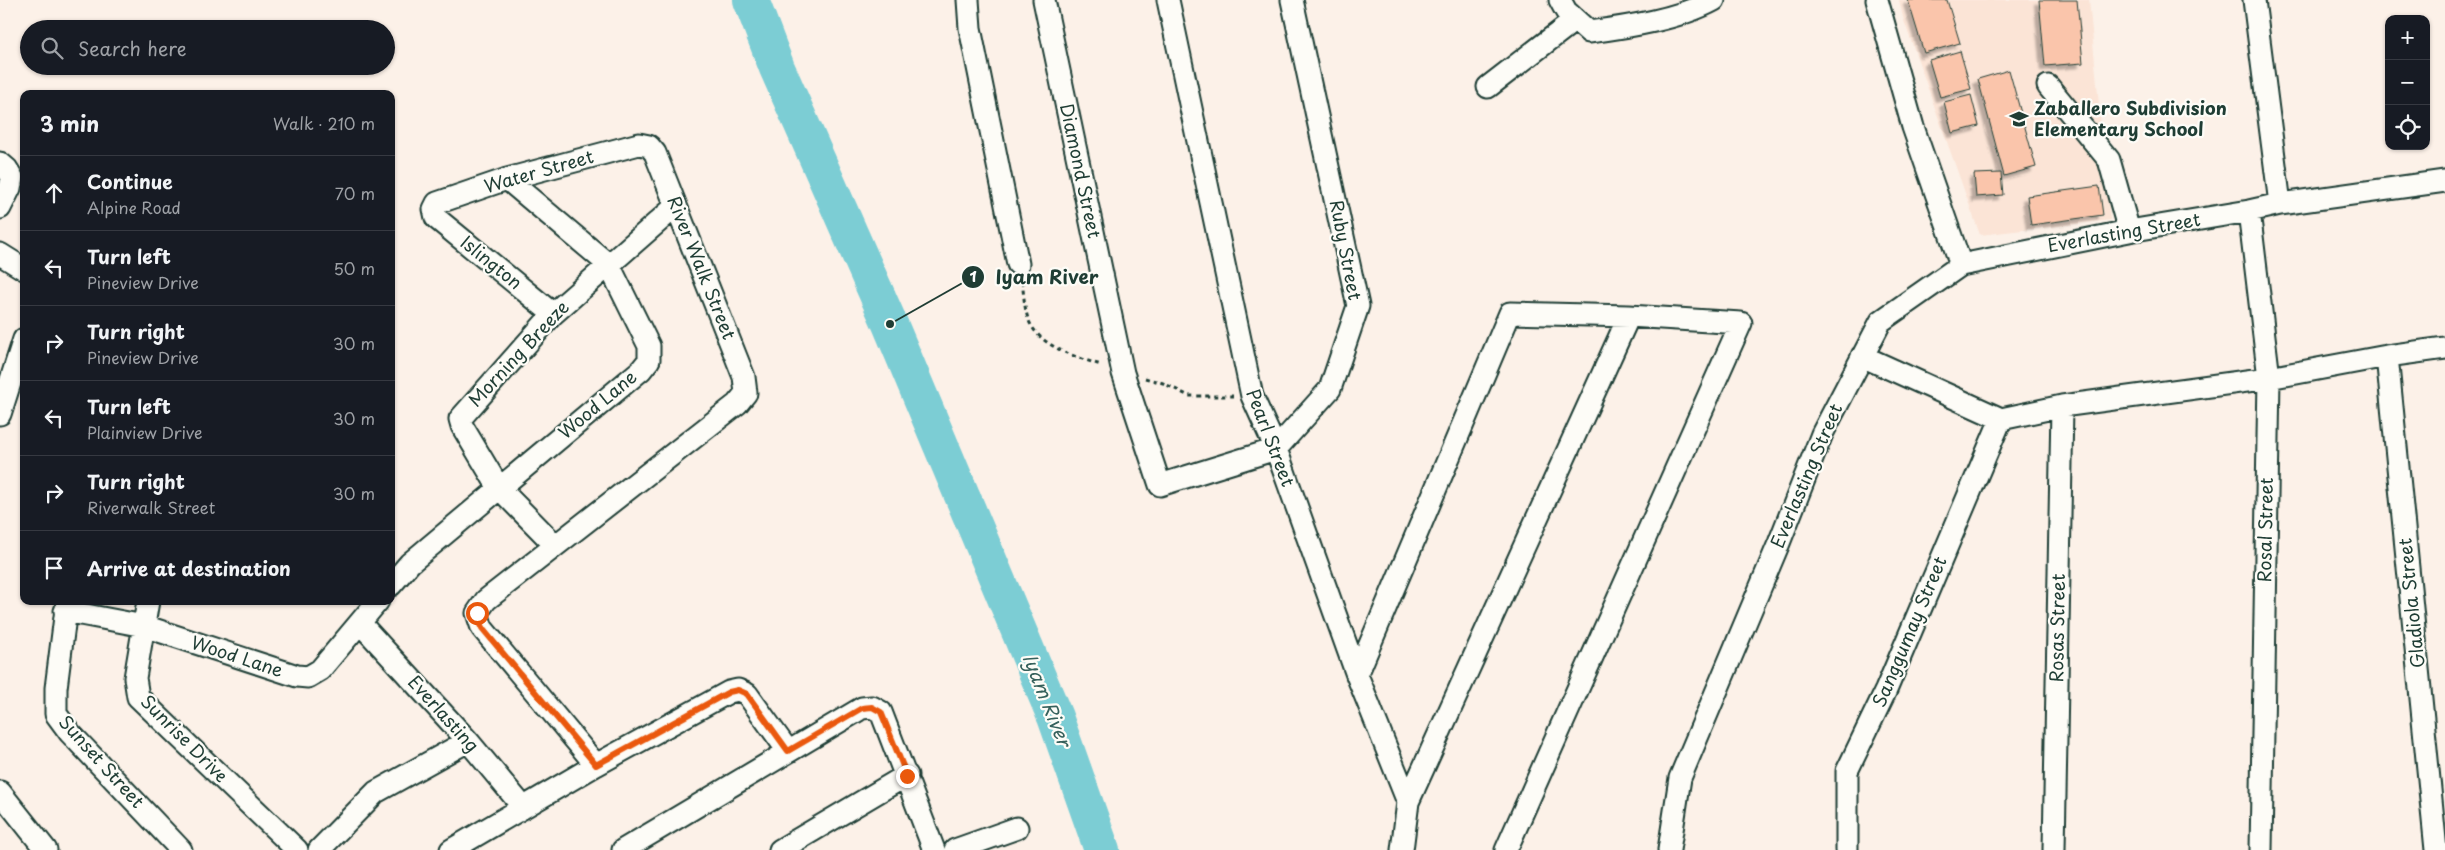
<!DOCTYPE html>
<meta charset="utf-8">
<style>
:root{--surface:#171b24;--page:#242831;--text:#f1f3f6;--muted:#9ea1a6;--line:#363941}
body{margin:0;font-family:"Playpen Sans",sans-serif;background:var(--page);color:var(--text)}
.controls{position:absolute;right:15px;top:15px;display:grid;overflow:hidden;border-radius:10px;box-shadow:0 1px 4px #0004}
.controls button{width:45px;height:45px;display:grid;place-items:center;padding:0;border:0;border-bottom:1px solid var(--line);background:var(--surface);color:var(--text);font:25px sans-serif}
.stop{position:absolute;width:15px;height:15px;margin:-11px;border:4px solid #ea580c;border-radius:50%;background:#fff}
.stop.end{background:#ea580c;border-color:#fff;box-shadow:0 1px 5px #0008}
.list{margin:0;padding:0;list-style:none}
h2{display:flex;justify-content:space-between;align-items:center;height:65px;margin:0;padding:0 20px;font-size:21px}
h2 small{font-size:16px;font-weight:400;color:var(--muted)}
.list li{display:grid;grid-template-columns:32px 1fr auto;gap:15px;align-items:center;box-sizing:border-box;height:75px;padding:0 20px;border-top:1px solid var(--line)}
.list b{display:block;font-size:19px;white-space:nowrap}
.list p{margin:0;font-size:16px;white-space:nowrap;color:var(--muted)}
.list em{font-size:16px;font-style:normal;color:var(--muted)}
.icon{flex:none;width:28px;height:28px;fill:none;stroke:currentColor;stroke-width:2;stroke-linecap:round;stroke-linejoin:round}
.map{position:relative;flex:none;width:2445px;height:850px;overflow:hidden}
.search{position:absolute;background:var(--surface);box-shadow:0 1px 4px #0004;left:20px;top:20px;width:375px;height:55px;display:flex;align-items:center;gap:12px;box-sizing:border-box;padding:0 18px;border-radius:28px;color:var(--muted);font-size:19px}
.panel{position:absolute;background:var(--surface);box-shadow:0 1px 4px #0004;left:20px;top:90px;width:375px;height:515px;border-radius:10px}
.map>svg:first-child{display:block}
.built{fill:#fbe4d6}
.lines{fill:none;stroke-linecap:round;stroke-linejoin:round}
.river{stroke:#7ccdd4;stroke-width:36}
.building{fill:#fac5ab;stroke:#1f3d34;filter:url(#shadow)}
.minor-casing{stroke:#1f3d34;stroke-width:25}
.path{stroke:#1f3d34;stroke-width:3;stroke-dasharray:4 4;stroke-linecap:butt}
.minor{stroke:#fdfcf7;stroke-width:21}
.route{stroke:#ea580c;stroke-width:6}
.labels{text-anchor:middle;stroke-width:4.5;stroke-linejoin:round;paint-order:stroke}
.poi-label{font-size:18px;font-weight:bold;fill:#1f3d34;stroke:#fdfcf7;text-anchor:start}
.street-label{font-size:18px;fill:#1f3d34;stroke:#fdfcf7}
.water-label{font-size:19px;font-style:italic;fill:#36615c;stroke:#fdfcf7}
.leader{fill:none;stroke:#1f3d34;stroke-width:2}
.callout-dot{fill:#1f3d34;stroke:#fdfcf7;stroke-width:2}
.mark-label{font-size:15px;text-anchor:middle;font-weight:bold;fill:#fff}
.callout-label{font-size:19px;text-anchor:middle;font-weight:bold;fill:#1f3d34;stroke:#fdfcf7;stroke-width:4.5;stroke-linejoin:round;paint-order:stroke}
</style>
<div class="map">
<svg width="2445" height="850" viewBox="0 0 2445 850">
<defs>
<filter id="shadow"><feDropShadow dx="-4.5" dy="4.5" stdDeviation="1" flood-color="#0004"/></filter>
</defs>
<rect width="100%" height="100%" fill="#fcf1e8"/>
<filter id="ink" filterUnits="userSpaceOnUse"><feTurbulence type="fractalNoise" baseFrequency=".02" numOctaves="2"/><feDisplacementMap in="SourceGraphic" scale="10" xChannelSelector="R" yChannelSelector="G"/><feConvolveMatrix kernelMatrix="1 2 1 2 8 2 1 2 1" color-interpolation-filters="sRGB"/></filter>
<g filter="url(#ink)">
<path class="built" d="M1899 0H2089L2110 220 1980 235 1903 18Z"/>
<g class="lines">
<path class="river" d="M751 0 777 68 890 324 1055 717 1102 850"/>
</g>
<path class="building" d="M1908 0H1947L1960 43 1924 53Z
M2039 0H2077L2083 63 2045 66Z
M1960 51 1971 89 1940 97 1929 60Z
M2009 70 2036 167 2004 176 1978 79Z
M1971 95 1979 126 1952 133 1944 102Z
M2001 173 2003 195 1976 197 1974 174Z
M2099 186 2103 215 2031 225 2027 196Z"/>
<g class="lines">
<g class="minor-casing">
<path id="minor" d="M968 0 970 28 1018 264
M1044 0 1123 373 1160 485 1276 449 1330 389 1358 306 1292 0
M1168 0 1252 396 1276 449 1357 675 1408 802
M1560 0 1566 11 1589 32C1628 27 1679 19 1714 0
M1877 0 1913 127 1961 265
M2254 0 2280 204
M2048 86 2109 160 2129 231
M1488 87 1575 20
M0 163 7 169 12 177 10 188 0 208
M2249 211 2269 378 2261 850
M0 254 24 269
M553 314 436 218 434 209 437 203 507 179 639 144 649 146 655 153 744 377 746 393 737 404 486 600 477 613 482 628 596 765
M1862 356 2001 419 2062 406 2269 378 2387 356 2445 348
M2387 356 2436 850
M0 414 24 339
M554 544 499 488 462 426 460 419 553 314 676 206
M391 585 410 563 641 370 649 360V346L609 265 507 179
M67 601 56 688V714L70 733 181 850
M148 601 135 678 138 697 297 850
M65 611 144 626 297 676 308 677 320 670 378 601
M360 623 468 741 523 807
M1357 675 1510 313 1629 316 1741 323 1506 850
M0 792 46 850
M319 850 376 792 468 741
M451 850 596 765 729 692 738 690 747 694 788 751
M623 850 862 708 872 707 881 712 934 850
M780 850 907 775
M955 850 1017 828
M1402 850 1408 802 1629 316
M1669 850 1680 778 1779 543 1822 434 1881 321 1961 265 2129 231 2249 211 2280 204 2445 181
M1847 850V771L1886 690 2001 419
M2054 850 2062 406"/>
</g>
<path class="path" d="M1022 282C1024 294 1024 309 1029 321 1040 347 1076 357 1101 365
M1145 378 1163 383 1189 396H1233"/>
<use href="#minor" class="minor"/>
</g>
</g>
<g class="lines" filter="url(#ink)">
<path class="route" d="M477 613 482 628 596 765 729 692 738 690 747 694 788 751 862 708 872 707 881 712 907 776"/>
</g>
<defs>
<g id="school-bare" transform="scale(1.5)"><path d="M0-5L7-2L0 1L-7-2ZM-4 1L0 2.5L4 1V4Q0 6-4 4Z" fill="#1f3d34" stroke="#fdfcf7" stroke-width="2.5" paint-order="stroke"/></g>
</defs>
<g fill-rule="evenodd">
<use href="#school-bare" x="2019" y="119"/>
</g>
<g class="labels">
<g class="poi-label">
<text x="2034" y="115">Zaballero Subdivision<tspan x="2034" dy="21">Elementary School</tspan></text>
</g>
<g class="street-label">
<text transform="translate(1080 171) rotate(78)" y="6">Diamond Street</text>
<text transform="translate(539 172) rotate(-16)" y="6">Water Street</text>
<text transform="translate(2124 233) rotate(-10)" y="6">Everlasting Street</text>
<text transform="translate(1345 250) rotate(79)" y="6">Ruby Street</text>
<text transform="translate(491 263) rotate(39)" y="6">Islington</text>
<text transform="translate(701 268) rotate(68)" y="6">River Walk Street</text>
<text transform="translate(519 354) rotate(-47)" y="6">Morning Breeze</text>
<text transform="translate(598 405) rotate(-40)" y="6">Wood Lane</text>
<text transform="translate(1270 438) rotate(69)" y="6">Pearl Street</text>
<text transform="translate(1807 476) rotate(-67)" y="6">Everlasting Street</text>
<text transform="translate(2266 530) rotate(-89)" y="6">Rosal Street</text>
<text transform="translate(2412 603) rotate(-96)" y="6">Gladiola Street</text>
<text transform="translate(2058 628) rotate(-89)" y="6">Rosas Street</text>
<text transform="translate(1910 632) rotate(-67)" y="6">Sanggumay Street</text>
<text transform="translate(237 657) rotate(18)" y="6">Wood Lane</text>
<text transform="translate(443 714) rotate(48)" y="6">Everlasting</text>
<text transform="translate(184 739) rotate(45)" y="6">Sunrise Drive</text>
<text transform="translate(101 762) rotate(48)" y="6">Sunset Street</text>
</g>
<g class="water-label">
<text transform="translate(1047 700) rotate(68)" y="7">Iyam River</text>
</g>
</g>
<path class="leader" d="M890 324L973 277"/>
<g class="callout-dot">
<circle cx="890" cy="324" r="5"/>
<circle cx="973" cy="277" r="12"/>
</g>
<g class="mark-label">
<text x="973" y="282">1</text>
</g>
<g class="callout-label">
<text x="1047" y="284">Iyam River</text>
</g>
</svg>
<div class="controls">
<button>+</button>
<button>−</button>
<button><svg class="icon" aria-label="locate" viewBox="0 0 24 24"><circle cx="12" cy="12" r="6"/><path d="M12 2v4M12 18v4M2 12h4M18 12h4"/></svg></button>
</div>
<div class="stop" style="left:477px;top:613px"></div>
<div class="stop end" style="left:907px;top:776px"></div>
<div class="search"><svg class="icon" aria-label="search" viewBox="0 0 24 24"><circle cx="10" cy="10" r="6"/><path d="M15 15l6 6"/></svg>Search here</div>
<section class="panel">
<h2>3 min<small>Walk · 210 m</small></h2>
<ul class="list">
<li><svg class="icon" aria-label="ahead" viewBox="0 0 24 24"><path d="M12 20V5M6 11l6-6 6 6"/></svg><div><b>Continue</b><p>Alpine Road</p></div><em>70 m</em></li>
<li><svg class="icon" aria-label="left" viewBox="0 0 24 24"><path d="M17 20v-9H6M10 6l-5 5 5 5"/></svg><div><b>Turn left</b><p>Pineview Drive</p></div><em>50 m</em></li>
<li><svg class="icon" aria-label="right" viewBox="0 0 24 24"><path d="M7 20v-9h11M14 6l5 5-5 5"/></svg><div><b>Turn right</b><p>Pineview Drive</p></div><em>30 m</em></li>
<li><svg class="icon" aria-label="left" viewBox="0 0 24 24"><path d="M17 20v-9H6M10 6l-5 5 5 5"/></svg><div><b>Turn left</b><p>Plainview Drive</p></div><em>30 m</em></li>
<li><svg class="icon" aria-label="right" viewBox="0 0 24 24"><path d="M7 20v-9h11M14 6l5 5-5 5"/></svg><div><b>Turn right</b><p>Riverwalk Street</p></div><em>30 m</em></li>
<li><svg class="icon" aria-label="arrive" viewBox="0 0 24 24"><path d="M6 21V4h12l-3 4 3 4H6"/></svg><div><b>Arrive at destination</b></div></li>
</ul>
</section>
</div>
